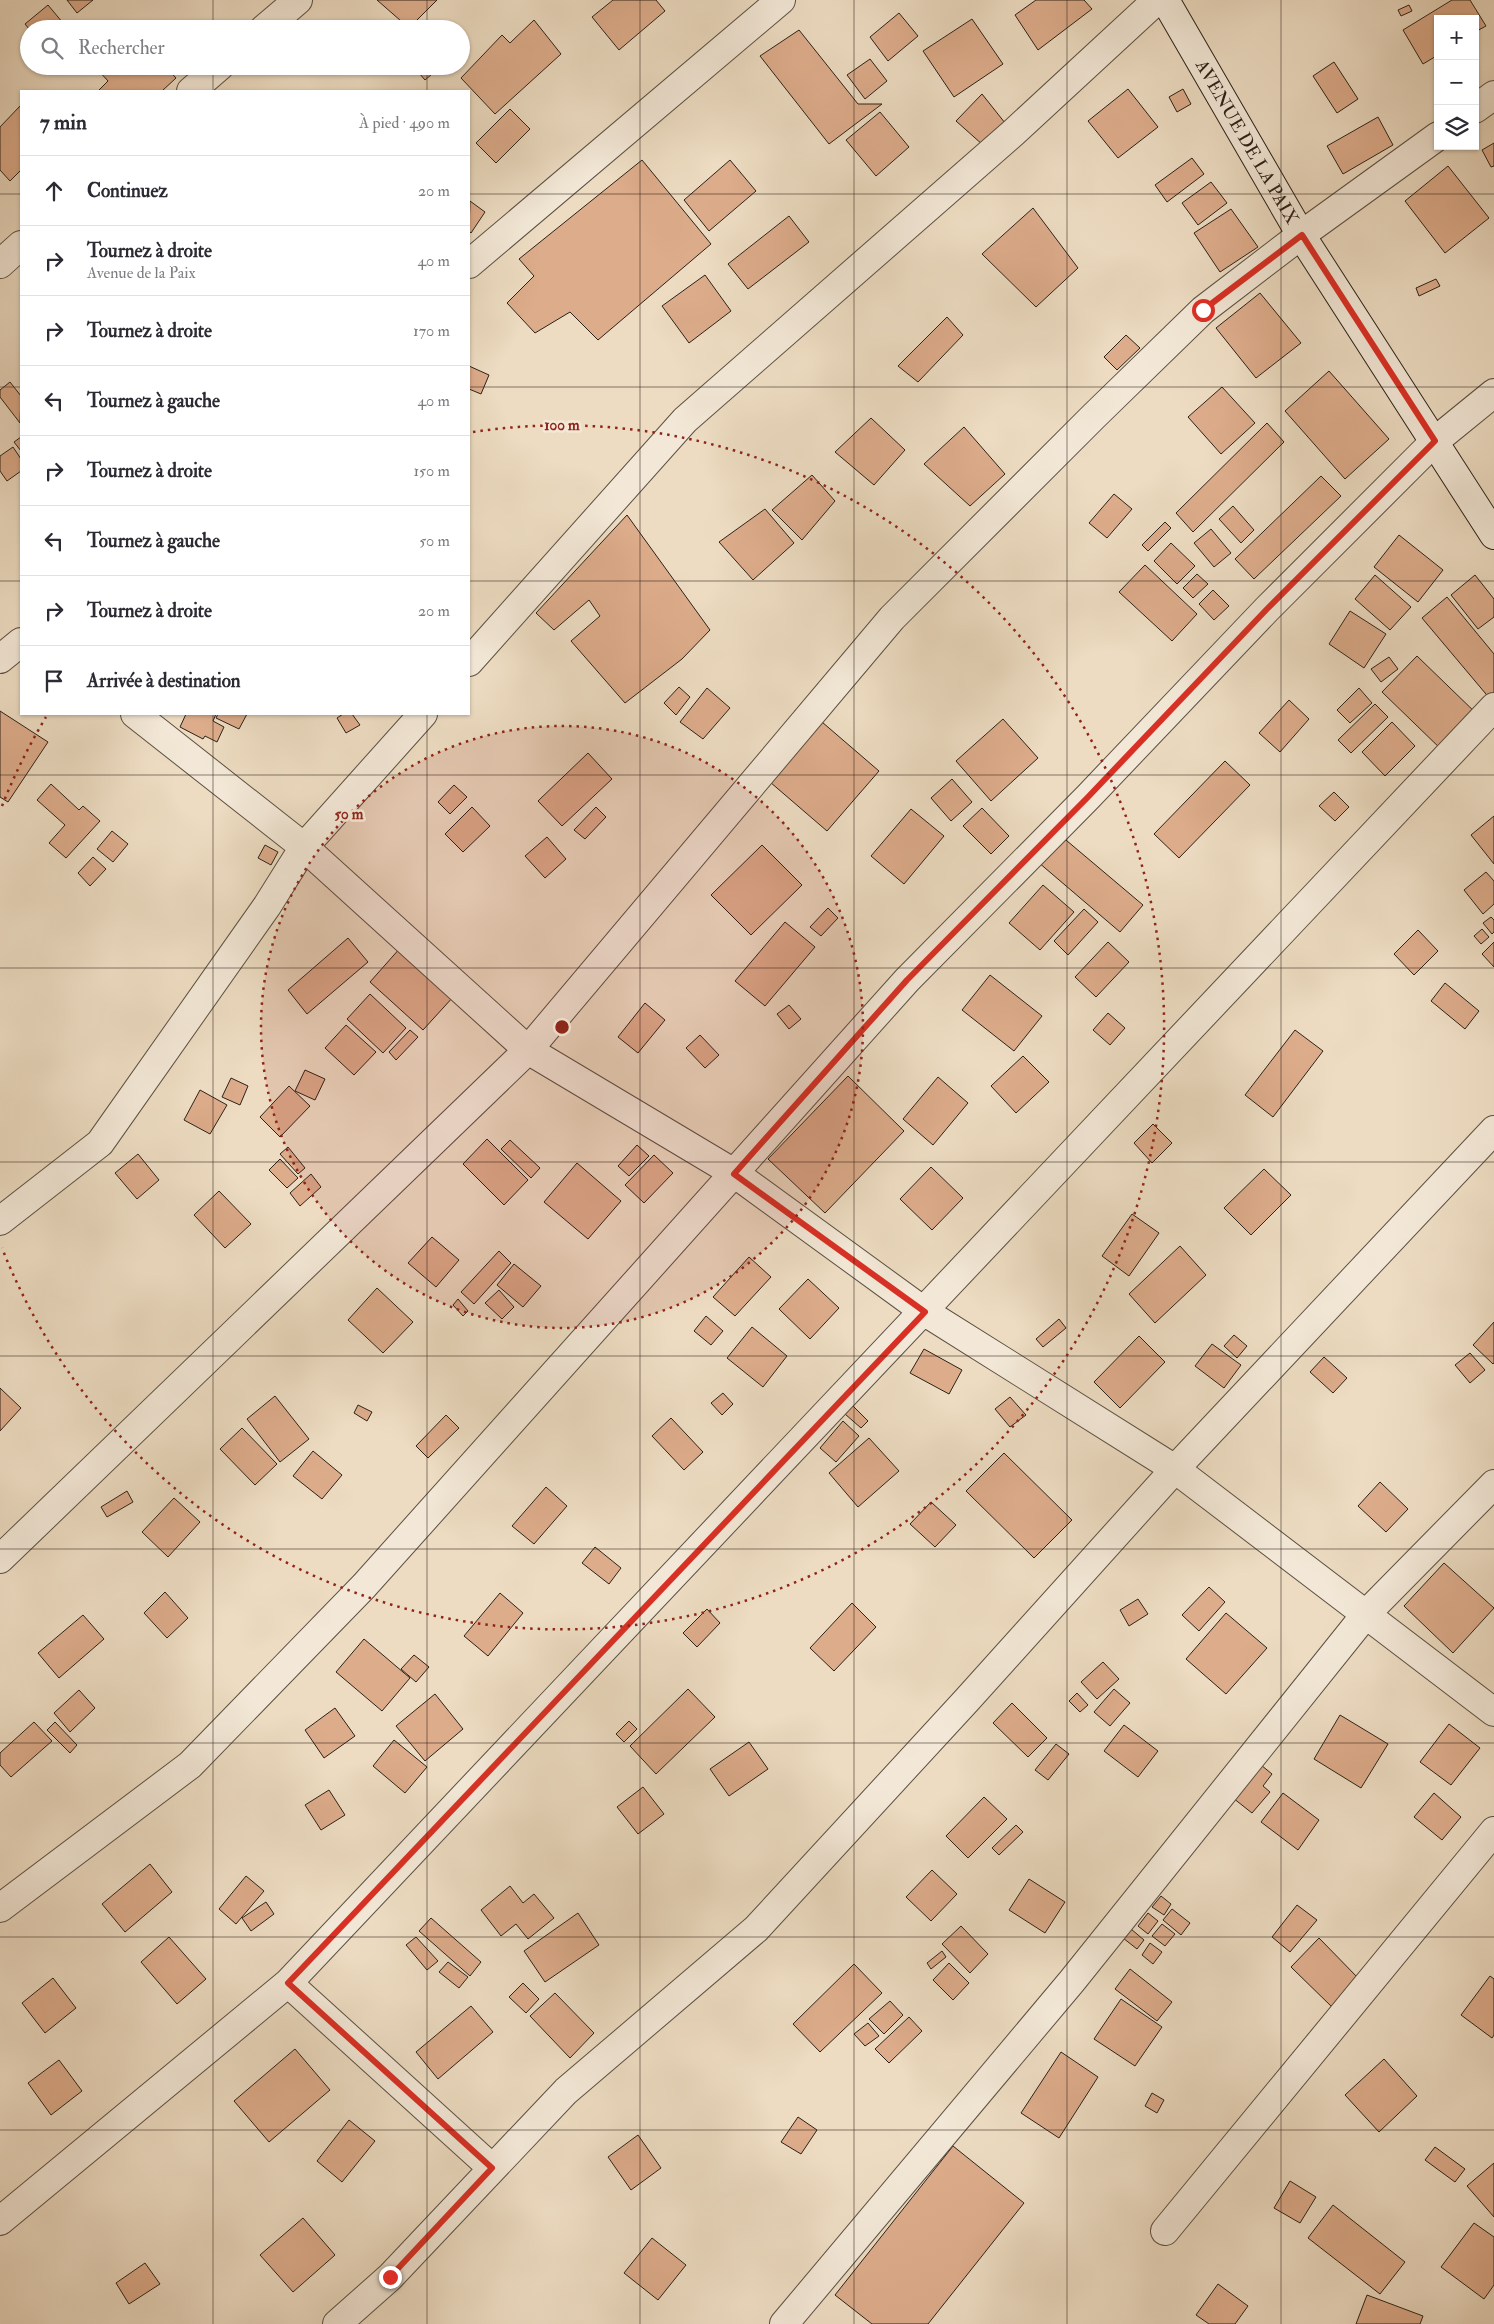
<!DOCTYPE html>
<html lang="fr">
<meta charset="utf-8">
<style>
:root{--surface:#fff;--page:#f2f2f3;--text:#2b2b33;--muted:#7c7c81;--line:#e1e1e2}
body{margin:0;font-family:"IM FELL Double Pica",serif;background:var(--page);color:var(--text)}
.controls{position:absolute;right:15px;top:15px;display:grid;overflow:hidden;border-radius:0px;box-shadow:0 1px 4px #0004}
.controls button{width:45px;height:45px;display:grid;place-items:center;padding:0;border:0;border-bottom:1px solid var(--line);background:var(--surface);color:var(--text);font:25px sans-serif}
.stop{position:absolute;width:15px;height:15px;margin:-11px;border:4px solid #d93025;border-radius:50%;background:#fff}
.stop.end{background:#d93025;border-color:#fff;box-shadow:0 1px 5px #0008}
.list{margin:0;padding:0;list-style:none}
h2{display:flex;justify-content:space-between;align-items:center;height:65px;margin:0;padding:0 20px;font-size:21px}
h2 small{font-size:16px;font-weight:400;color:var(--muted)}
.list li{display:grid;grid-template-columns:32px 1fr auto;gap:15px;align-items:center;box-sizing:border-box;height:70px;padding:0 20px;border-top:1px solid var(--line)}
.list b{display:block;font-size:19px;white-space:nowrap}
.list p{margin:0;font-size:16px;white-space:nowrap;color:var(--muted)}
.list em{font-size:16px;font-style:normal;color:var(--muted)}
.icon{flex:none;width:28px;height:28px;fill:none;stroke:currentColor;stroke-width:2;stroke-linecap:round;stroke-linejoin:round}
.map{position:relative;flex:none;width:1494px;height:2324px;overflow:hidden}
.search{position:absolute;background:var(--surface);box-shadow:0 1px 4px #0004;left:20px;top:20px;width:450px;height:55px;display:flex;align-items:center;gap:12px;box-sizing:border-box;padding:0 18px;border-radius:28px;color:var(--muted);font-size:19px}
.panel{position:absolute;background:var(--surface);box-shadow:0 1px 4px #0004;left:20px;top:90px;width:450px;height:625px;border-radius:0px}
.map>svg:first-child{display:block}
.building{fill:#ddac8b;stroke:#2c2219}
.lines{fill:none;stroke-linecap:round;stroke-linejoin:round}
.street-casing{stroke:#5c5043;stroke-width:30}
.secondary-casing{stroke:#2c2219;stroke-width:30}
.street{stroke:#f3e8d7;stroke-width:28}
.secondary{stroke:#f3e8d7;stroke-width:28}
.route{stroke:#d93025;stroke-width:6}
.grid{fill:none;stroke:#2c2219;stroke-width:1;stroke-opacity:0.55}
.ring{fill:none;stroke:#8f2418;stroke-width:2.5;stroke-dasharray:2.5 5}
.labels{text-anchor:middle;stroke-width:5;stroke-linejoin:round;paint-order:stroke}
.street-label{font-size:18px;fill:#2c2219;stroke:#f3e8d7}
.centre{fill:#8f2418;stroke:#f3e8d7;stroke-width:2.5}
.ring-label{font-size:15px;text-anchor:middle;font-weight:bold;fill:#8f2418;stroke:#f3e8d7;stroke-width:5;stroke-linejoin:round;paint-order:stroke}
</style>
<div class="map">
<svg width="1494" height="2324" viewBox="0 0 1494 2324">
<rect width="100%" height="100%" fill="#eddcc2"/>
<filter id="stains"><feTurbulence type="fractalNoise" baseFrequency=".004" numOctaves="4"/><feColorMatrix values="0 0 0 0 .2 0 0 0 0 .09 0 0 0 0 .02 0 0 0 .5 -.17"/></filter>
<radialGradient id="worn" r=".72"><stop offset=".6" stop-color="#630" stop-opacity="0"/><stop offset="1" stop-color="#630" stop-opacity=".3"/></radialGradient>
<path class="building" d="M67 0H93L77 13Z
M377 0H437L409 28Z
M613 0H656L665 11 619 50 592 17Z
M1036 0H1084L1092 9 1038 50 1015 15Z
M1452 0H1470L1486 26 1475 32V19H1438V55L1423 64 1403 30Z
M48 5 68 29H29L25 24Z
M1409 5 1412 11 1401 16 1398 10Z
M899 13 918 36 888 61 870 37Z
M972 19 1003 64 954 97 923 51Z
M534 20 561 54 495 114 461 78 502 35 510 43Z
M799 30 858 104H882L829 144 760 56Z
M870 59 887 81 865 99 847 75Z
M1334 62 1358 99 1337 113 1313 76Z
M103 66H165L176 78 162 91H98L108 81 98 70Z
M413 66H436L438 69 425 80Z
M1128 89 1158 127 1118 158 1088 121Z
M1183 89 1191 104 1177 112 1169 97Z
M982 94 1013 133 983 145 956 121Z
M21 105V170L10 181 0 170V127Z
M510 109 530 129 496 163 476 143Z
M880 112 909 147 876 176 846 140Z
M1378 117 1393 145 1343 174 1327 146Z
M1494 143V166L1491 167 1482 150Z
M1192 158 1204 174 1167 202 1155 185Z
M642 160 711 244 598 340 570 312 535 333 507 303 534 276 519 259Z
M730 160 756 191 709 231 684 200Z
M1448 166 1489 218 1445 253 1405 201Z
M1211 182 1227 203 1198 225 1182 203Z
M470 201 485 212 471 233 469 231Z
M1033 208 1078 268 1036 307 982 254Z
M1231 209 1258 247 1220 272 1194 233Z
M789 216 809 242 748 289 728 264Z
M705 275 731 311 689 343 662 306Z
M1436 279 1440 286 1419 296 1416 288Z
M1260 293 1301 343 1256 378 1216 328Z
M947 317 963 335 918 382 898 366Z
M1126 335 1140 348 1117 370 1104 357Z
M469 366 489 375 481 394 469 389Z
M1329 371 1389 439 1345 479 1285 411Z
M10 382 21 396 20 423 0 397V390Z
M1222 387 1255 423 1221 454 1188 417Z
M871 418 905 450 874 485 835 452Z
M1267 423 1284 442 1193 532 1176 513Z
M964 427 1005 474 970 506 924 464Z
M21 437V451L14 442Z
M13 447 21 459V471L7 481 0 471V456Z
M812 475 835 501 802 540 772 510Z
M1321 476 1341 496 1254 579 1235 559Z
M1114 494 1132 509 1107 538 1089 523Z
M1233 506 1254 530 1241 543 1219 519Z
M765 509 794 543 753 580 719 542Z
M627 515 710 630 682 659 625 703 571 641 600 616 589 600 554 630 536 613Z
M1165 522 1171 528 1148 551 1142 545Z
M1211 529 1231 553 1214 567 1194 543Z
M1399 535 1443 570 1418 602 1374 567Z
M1171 543 1195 566 1177 584 1154 561Z
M1145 565 1197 614 1172 641 1119 592Z
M1197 574 1208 584 1193 598 1183 588Z
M1375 575 1411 607 1390 630 1355 599Z
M1475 575 1494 599V617L1478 629 1451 595Z
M1213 590 1229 606 1214 620 1199 604Z
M1447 597 1494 654V698L1491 700 1422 618Z
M1350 611 1386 634 1364 668 1329 644Z
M1417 656 1480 717 1445 753 1382 692Z
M1389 657 1398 669 1381 682 1371 669Z
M679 687 690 697 676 715 664 703Z
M707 688 730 708 703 739 680 722Z
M1359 688 1372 703 1350 723 1337 710Z
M1289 700 1309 719 1280 752 1259 733Z
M1375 704 1388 717 1351 753 1338 740Z
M0 711 48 742 8 802 0 797Z
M186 714H216L213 721 224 727 217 742 205 736 203 739 180 727Z
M218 714H247L239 729 216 718Z
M343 714H352L360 725 346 733 337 718Z
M1003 719 1038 758 991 801 956 761Z
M822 722 879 771 827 831 770 782Z
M1392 722 1415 746 1385 776 1362 752Z
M588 753 612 779 562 826 538 801Z
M1225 761 1250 785 1179 858 1154 834Z
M952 779 972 802 951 821 931 798Z
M51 784 79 810 83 806 100 821 66 858 49 843 65 825 37 800Z
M454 785 467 797 450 814 438 802Z
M1334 792 1349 807 1335 821 1319 806Z
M472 807 490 826 463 852 445 834Z
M596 807 606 817 585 839 574 830Z
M982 808 1009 836 991 854 963 826Z
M911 809 944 836 904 884 871 856Z
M1494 816V864L1471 835Z
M112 831 128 844 113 862 97 849Z
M1060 835 1143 905 1120 932 1038 862Z
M547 837 566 859 545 878 525 856Z
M265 845 278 852 271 865 258 858Z
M762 845 802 885 751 935 711 895Z
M93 857 106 869 90 886 78 873Z
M1486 872 1494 881V904L1483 914 1464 890Z
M1043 885 1074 912 1040 950 1009 923Z
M828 908 838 918 821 936 810 927Z
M1084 909 1098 922 1068 955 1054 941Z
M1491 917 1494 920V932L1492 934 1483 923Z
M785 922 815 947 765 1006 735 981Z
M1482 929 1489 937 1481 944 1474 936Z
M1418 930 1438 951 1414 975 1394 954Z
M348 938 368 962 307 1014 288 990Z
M1108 942 1129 962 1096 997 1075 977Z
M1494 942V967L1482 954Z
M401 947 454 996 423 1030 370 982Z
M990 975 1042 1016 1014 1051 962 1010Z
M1445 983 1479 1011 1465 1029 1431 1001Z
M370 994 406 1028 383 1053 347 1019Z
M645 1003 665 1020 638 1053 618 1037Z
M789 1005 801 1019 789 1029 777 1014Z
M1108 1013 1125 1028 1110 1045 1093 1030Z
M346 1025 376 1052 354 1075 325 1048Z
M410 1030 418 1037 396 1060 389 1052Z
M1295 1030 1323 1051 1273 1117 1245 1095Z
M700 1035 719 1055 705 1068 686 1048Z
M1023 1056 1049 1082 1016 1113 991 1086Z
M305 1070 325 1079 315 1100 295 1091Z
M848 1076 904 1131 825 1213 768 1159Z
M938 1077 968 1103 933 1145 903 1119Z
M231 1078 248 1086 240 1105 222 1097Z
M289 1086 310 1106 280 1137 260 1117Z
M200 1090 227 1105 210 1134 184 1120Z
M1153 1124 1172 1143 1152 1163 1134 1143Z
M487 1139 528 1180 504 1205 463 1164Z
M510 1140 540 1168 531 1178 501 1149Z
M637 1145 649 1156 629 1176 618 1166Z
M288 1147 305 1168 298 1174 280 1154Z
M138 1154 159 1180 137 1199 115 1173Z
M654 1155 673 1173 644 1203 625 1185Z
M280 1159 298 1178 287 1188 269 1170Z
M577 1163 621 1201 588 1239 544 1202Z
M931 1167 963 1198 932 1230 900 1199Z
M1264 1169 1291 1195 1251 1235 1224 1208Z
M311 1174 321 1187 300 1206 290 1193Z
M219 1191 251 1224 225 1248 194 1215Z
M1132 1214 1159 1233 1129 1276 1102 1256Z
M432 1237 459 1260 436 1287 408 1263Z
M1180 1246 1206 1275 1155 1323 1129 1294Z
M499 1251 511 1263 474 1304 461 1292Z
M749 1257 771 1277 735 1316 713 1297Z
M514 1264 541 1286 523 1307 497 1285Z
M808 1279 839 1308 810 1339 779 1309Z
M377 1288 413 1322 383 1353 348 1320Z
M499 1290 514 1307 502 1319 485 1303Z
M458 1299 468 1311 463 1316 453 1305Z
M706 1316 723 1331 711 1345 694 1331Z
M1059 1319 1066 1328 1043 1347 1036 1339Z
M1494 1322V1363L1493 1364 1473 1345Z
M752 1327 787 1356 763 1387 727 1358Z
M1234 1335 1247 1346 1237 1358 1224 1346Z
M1139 1336 1165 1362 1120 1408 1094 1382Z
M1212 1344 1241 1365 1224 1388 1195 1366Z
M924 1349 962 1370 949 1394 910 1373Z
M1470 1353 1485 1370 1470 1383 1455 1365Z
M1324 1357 1347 1378 1333 1393 1310 1372Z
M0 1388 21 1408 0 1431Z
M723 1393 733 1404 722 1415 711 1403Z
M275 1396 309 1439 280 1462 247 1419Z
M1010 1397 1026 1415 1010 1427 995 1409Z
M358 1405 372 1412 367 1421 354 1413Z
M852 1405 868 1421 861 1428 845 1414Z
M446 1415 459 1428 428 1458 416 1446Z
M671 1418 703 1452 684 1470 652 1436Z
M843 1421 859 1436 836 1462 820 1448Z
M242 1428 277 1464 255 1485 220 1449Z
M869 1438 899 1471 858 1507 829 1473Z
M313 1451 342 1475 322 1499 293 1476Z
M1004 1453 1072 1520 1034 1558 966 1491Z
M1380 1482 1408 1509 1386 1532 1358 1506Z
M546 1487 567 1506 534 1544 512 1526Z
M127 1491 133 1502 107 1517 101 1507Z
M174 1498 200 1522 168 1557 142 1532Z
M931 1502 956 1525 935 1547 910 1524Z
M595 1547 621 1568 609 1584 582 1563Z
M1444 1563 1494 1608 1453 1653 1404 1606Z
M1209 1587 1225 1602 1199 1631 1182 1615Z
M165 1592 188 1618 167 1638 144 1613Z
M500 1593 523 1613 488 1656 464 1636Z
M1138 1599 1148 1614 1129 1626 1120 1610Z
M852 1603 876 1627 834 1671 810 1648Z
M707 1609 720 1623 697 1647 683 1633Z
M1226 1613 1267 1648 1226 1694 1186 1659Z
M83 1615 104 1639 59 1678 38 1653Z
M364 1639 410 1678 382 1711 336 1672Z
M414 1655 429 1667 416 1682 401 1669Z
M1103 1662 1119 1679 1097 1699 1081 1682Z
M688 1689 715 1717 656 1774 630 1746Z
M1114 1689 1130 1703 1110 1726 1094 1712Z
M79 1690 95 1708 70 1732 54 1713Z
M1077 1693 1088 1705 1080 1712 1069 1701Z
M435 1694 463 1729 425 1761 396 1726Z
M1012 1703 1047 1738 1028 1757 993 1723Z
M335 1708 355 1736 324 1758 305 1730Z
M1340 1715 1388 1744 1361 1788 1314 1759Z
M629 1721 637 1729 624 1742 616 1734Z
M34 1722 52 1741 11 1777 0 1765V1753Z
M55 1722 77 1745 70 1753 47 1730Z
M1449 1724 1480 1748 1451 1785 1420 1762Z
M1124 1725 1158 1751 1138 1777 1104 1751Z
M394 1740 427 1767 405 1793 373 1766Z
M749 1742 768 1769 729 1796 710 1769Z
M1056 1744 1069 1754 1048 1780 1035 1770Z
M1261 1765 1272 1774 1263 1786 1270 1792 1252 1813 1233 1798Z
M643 1787 664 1814 638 1834 617 1807Z
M329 1790 345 1815 321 1830 305 1805Z
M1283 1793 1319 1820 1298 1850 1261 1822Z
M1434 1793 1461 1817 1442 1840 1414 1817Z
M984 1797 1007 1819 968 1858 946 1836Z
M1016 1825 1023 1832 999 1855 992 1848Z
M150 1864 172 1892 125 1932 102 1904Z
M932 1870 957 1894 931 1921 906 1897Z
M246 1876 264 1891 236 1924 219 1909Z
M1029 1879 1065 1902 1045 1933 1009 1910Z
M510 1886 523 1903 534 1894 554 1918 528 1939 516 1924 501 1936 481 1910Z
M1161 1896 1171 1904 1164 1915 1152 1907Z
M266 1902 274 1914 251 1931 242 1918Z
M1297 1905 1317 1920 1290 1952 1272 1937Z
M1172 1909 1190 1923 1181 1935 1163 1920Z
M578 1913 599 1945 545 1982 524 1951Z
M1148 1913 1158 1921 1148 1934 1138 1926Z
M431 1918 481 1962 470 1976 419 1931Z
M1162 1924 1175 1934 1165 1946 1152 1936Z
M961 1926 988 1954 970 1973 942 1944Z
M1131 1929 1144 1940 1137 1949 1123 1938Z
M169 1937 206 1979 177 2004 141 1962Z
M416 1937 438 1961 427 1970 406 1945Z
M1319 1938 1360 1980 1333 2008 1291 1967Z
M1150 1943 1162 1952 1153 1964 1142 1955Z
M942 1951 946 1957 931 1969 927 1963Z
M448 1962 468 1977 459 1988 439 1972Z
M949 1963 969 1983 953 2000 933 1980Z
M854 1964 882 1993 820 2052 793 2024Z
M1130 1969 1172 2002 1157 2021 1115 1989Z
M1490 1976 1494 1979V2035L1492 2038 1461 2015Z
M53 1978 76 2008 45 2033 22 2003Z
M523 1983 539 1999 526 2013 509 1997Z
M555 1993 594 2033 570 2058 530 2016Z
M1121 1999 1162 2027 1135 2066 1094 2039Z
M890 2001 903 2015 884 2034 869 2019Z
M471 2006 493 2032 438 2079 416 2052Z
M909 2017 922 2031 889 2063 875 2049Z
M868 2023 879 2036 865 2046 854 2034Z
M295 2049 330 2090 269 2142 234 2101Z
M1061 2052 1098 2077 1059 2138 1021 2113Z
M1384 2059 1417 2096 1379 2132 1345 2095Z
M59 2060 82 2091 51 2115 28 2083Z
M1152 2093 1164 2100 1157 2113 1145 2106Z
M798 2117 817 2130 801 2154 781 2142Z
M349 2120 375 2141 342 2182 317 2161Z
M638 2135 661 2168 631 2190 608 2157Z
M953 2146 1024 2203 928 2324H872L835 2295Z
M1435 2147 1465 2169 1455 2182 1425 2160Z
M1494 2163V2217L1467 2186Z
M1290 2181 1316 2197 1300 2223 1274 2208Z
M1333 2205 1405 2262 1380 2294 1308 2238Z
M303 2218 335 2255 293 2292 260 2255Z
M1474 2223 1494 2237V2285L1484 2299 1441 2267Z
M652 2238 686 2265 658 2300 624 2273Z
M145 2263 160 2284 129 2304 116 2283Z
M1218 2284 1248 2306 1235 2324H1209L1196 2315Z
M1367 2295 1423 2316 1420 2324H1356Z"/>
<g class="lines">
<g class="street-casing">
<path id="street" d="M264 29 298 0
M191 91 220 66
M1475 109 1494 95
M0 264 21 245
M469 264 781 0
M0 659 21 642
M469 662 685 420 1013 133 1157 0
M135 714 304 847 528 1050 734 1173 925 1312 1175 1469 1494 1712
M0 1221 100 1143 267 906 304 847 423 714
M0 1559 528 1050 892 618 1094 416 1203 310 1301 235 1438 136
M0 1908 190 1765 364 1586 907 980 1088 797 1267 609 1435 441 1494 393
M288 1983 492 2168
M0 2221 288 1983 1494 707
M1165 2231 1494 1831
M337 2324 390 2277 566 2091 756 1929 966 1701 1175 1469 1494 1130
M784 2324 1072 1981 1366 1614 1494 1484"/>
</g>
<g class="secondary-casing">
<g id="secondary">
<path id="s1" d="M1165 0 1301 235 1494 535"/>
</g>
</g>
<use href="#street" class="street"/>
<use href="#secondary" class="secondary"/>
</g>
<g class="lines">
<path class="route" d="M390 2277 492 2168 288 1983 925 1312 734 1174 907 980 1088 797 1267 609 1435 441 1302 235 1203 310"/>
</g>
<path class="grid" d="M213 0V29M427 0V29M640 0V2324M854 0V2324M1067 0V2324M1281 0V2324M213 66V91M427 66V91M0 194H21M469 194H1494M0 387H21M469 387H1494M0 581H21M469 581H1494M213 714V2324M427 714V2324M0 775H1494M0 968H1494M0 1162H1494M0 1356H1494M0 1549H1494M0 1743H1494M0 1937H1494M0 2130H1494"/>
<circle cx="562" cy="1027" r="301" fill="#8f2418" fill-opacity=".12"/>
<g class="ring">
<circle cx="562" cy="1027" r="301"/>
<path d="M2 806A602 602 0 0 1 46 717M473 432A602 602 0 1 1 2 1248"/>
</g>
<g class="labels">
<g class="street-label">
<text dy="6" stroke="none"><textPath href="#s1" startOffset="164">AVENUE DE LA PAIX</textPath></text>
</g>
</g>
<circle cx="562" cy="1027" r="8" class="centre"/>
<g class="ring-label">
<text x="562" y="430">100 m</text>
<text x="349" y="819">50 m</text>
</g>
<rect width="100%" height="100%" filter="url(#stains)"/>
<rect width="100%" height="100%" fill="url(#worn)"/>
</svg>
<div class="controls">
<button>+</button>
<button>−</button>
<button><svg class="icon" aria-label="layers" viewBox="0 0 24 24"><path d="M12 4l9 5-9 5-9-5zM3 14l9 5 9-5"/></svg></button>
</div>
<div class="stop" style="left:1203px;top:310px"></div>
<div class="stop end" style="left:390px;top:2277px"></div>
<div class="search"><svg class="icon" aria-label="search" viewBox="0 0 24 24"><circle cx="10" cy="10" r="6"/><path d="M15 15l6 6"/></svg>Rechercher</div>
<section class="panel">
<h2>7 min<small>À pied · 490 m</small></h2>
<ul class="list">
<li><svg class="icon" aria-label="ahead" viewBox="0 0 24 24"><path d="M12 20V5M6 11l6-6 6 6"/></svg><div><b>Continuez</b></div><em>20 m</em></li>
<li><svg class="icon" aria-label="right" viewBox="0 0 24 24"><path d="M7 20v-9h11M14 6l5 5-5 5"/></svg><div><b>Tournez à droite</b><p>Avenue de la Paix</p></div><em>40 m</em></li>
<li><svg class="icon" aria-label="right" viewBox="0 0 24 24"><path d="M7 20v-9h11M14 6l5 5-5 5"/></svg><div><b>Tournez à droite</b></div><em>170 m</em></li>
<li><svg class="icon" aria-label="left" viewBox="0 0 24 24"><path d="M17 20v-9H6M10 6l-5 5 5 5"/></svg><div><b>Tournez à gauche</b></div><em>40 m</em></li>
<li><svg class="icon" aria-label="right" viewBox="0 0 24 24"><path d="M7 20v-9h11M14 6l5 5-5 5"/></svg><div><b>Tournez à droite</b></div><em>150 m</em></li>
<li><svg class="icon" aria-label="left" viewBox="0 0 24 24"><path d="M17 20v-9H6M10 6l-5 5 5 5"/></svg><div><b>Tournez à gauche</b></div><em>50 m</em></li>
<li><svg class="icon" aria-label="right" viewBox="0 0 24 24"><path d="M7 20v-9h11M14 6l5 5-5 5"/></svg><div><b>Tournez à droite</b></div><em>20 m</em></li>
<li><svg class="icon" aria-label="arrive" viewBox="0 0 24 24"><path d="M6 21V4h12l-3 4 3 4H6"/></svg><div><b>Arrivée à destination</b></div></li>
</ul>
</section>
</div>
